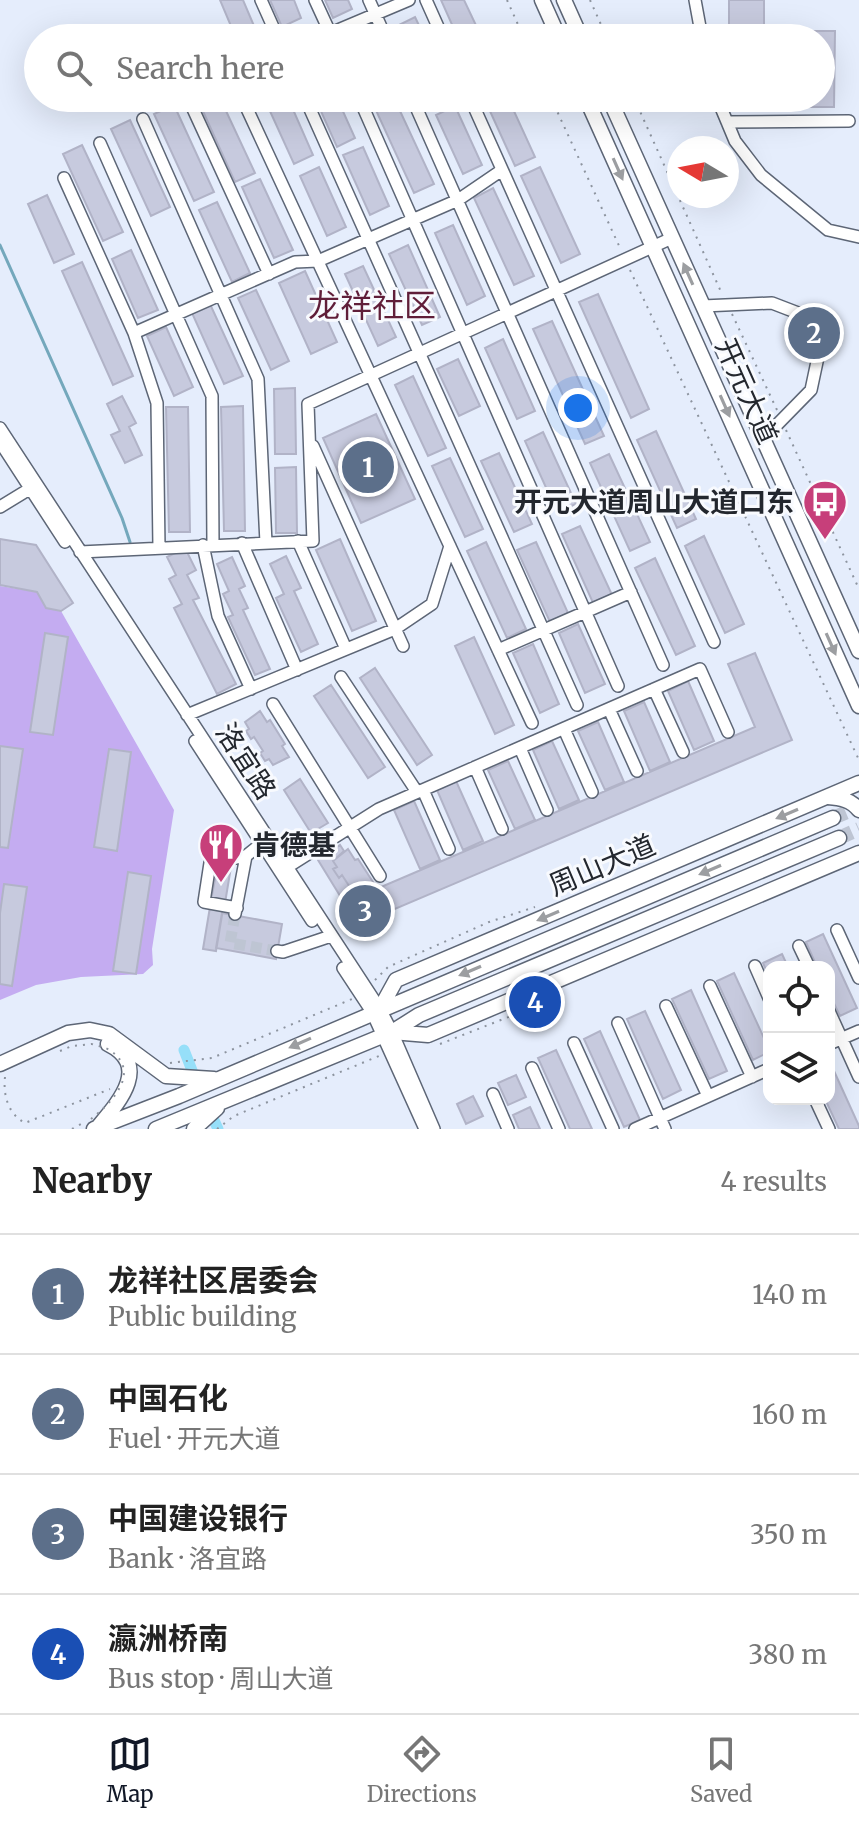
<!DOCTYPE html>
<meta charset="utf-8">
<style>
:root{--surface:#fff;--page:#f2f2f2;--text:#222;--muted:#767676;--line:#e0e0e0;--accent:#111827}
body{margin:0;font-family:Merriweather,"Noto Sans SC",serif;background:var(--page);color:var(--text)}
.controls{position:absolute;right:24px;bottom:24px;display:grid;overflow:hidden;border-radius:16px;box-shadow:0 8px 32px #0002}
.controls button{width:72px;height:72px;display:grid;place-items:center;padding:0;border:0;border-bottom:2px solid var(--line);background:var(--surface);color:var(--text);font:40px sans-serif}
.compass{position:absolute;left:667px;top:136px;width:72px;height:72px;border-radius:50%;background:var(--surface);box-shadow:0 8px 32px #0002;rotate:280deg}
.you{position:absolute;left:578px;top:408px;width:28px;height:28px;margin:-20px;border:6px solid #fff;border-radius:50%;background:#1a73e8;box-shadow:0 0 0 12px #1a73e833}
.badge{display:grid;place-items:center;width:52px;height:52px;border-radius:50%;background:var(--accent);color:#fff;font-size:26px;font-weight:700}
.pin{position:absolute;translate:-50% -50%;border:4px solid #fff;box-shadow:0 2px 8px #0006}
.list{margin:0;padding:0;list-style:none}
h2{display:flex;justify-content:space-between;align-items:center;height:104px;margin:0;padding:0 32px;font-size:34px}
h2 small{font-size:26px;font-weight:400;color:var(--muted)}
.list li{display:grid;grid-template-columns:52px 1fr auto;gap:24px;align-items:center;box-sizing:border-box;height:120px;padding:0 32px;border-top:2px solid var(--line)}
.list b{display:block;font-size:30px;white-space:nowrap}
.list p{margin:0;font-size:26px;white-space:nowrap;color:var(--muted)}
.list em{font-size:26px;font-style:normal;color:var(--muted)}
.icon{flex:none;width:44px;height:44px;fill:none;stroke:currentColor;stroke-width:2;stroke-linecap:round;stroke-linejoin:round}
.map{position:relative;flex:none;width:859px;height:1129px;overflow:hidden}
.search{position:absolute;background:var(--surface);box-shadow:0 8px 32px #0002;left:24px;right:24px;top:24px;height:88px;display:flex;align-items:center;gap:20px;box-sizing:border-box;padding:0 28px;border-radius:44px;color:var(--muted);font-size:30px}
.sheet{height:584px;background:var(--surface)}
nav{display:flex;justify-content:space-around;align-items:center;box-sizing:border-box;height:112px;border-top:2px solid var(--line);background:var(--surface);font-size:22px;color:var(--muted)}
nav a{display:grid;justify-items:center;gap:4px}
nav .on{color:var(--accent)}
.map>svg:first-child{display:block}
.green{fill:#c4acf1}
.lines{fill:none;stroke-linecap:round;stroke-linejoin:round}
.stream{stroke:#74a8bc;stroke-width:3}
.canal{stroke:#96dff9;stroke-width:11}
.building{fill:#c7cade;stroke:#b1b3c7;stroke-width:2}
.minor-tunnel{stroke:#bec5d3;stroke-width:11;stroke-dasharray:11 5.5;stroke-linecap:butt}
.major-tunnel{stroke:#bec5d3;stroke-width:14;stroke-dasharray:14 7;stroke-linecap:butt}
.minor-casing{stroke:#5d6676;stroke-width:14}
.major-casing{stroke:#5d6676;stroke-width:17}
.path{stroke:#8d949f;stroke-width:2;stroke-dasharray:2 6;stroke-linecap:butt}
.minor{stroke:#fff;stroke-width:11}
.major{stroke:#fff;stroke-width:14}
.path-bridge{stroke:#8d949f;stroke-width:2;stroke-dasharray:2 6;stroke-linecap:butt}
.oneway{fill:#9c9ea1}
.labels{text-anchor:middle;stroke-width:6;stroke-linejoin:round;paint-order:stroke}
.street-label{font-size:28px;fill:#23272e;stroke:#f8fafe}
.poi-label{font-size:28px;font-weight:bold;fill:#23272e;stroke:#f8fafe;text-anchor:end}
.quarter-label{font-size:32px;fill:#601e39;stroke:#f8fafe}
</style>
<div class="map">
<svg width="859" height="1129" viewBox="0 0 859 1129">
<rect width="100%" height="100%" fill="#e5edfc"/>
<path class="green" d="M0 586 37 592 46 608 61 611 174 810 152 949 153 965 143 974 81 977 36 985 0 1000Z"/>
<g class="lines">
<path class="stream" d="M0 245 122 518 130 542"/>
<path class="canal" d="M184 1050 193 1073
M213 1118 218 1129"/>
</g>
<path class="building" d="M220 0H243L257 33 246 38H236Z
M270 0H294L301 18 282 27Z
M325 0H348L352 9 333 18Z
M441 0H464L482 38H458Z
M729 0H764V30H729Z
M415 17 425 38H403L397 26Z
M801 31H835L834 107H800V98H821V38H801Z
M197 98H220L255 173 235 182Z
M264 98H288L313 155 294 164Z
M315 98H337L355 138 337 147Z
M391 98H394L434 184 414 193 374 106Z
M484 98H508L535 157 515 166Z
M174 105 214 192 194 201 154 114Z
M455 106 482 165 463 174 436 115Z
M130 120 170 207 151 216 111 129Z
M82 145 123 232 103 241 63 154Z
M363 147 389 206 370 215 343 155Z
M319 167 346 227 327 236 300 176Z
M540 167 580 254 561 263 521 176Z
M260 179 293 250 274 258 242 187Z
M493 188 534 276 514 285 474 198Z
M47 195 74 254 54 263 28 204Z
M217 202 250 273 232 282 199 210Z
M453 225 485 296 467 305 435 233Z
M408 245 440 317 422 325 389 254Z
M131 250 158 310 138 318 112 259Z
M82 262 133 376 113 385 62 271Z
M363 266 396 337 378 346 345 274Z
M305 271 337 342 311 354 279 283Z
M256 290 289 361 271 370 238 298Z
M598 294 649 409 631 418 579 302Z
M210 304 243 376 224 384 192 313Z
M552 321 604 436 585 444 533 329Z
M166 327 193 387 174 396 147 336Z
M503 339 535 411 517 419 485 348Z
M458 359 480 406 459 416 437 369Z
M413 376 446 448 428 456 395 385Z
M295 388 296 454H275L274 389Z
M122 396 136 423 129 427 142 455 125 463 111 435 120 431 107 404Z
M243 406 245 531H224L221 407Z
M166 407H188L190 532H169Z
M376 414 415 499 361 523 323 438Z
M656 431 696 519 677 528 637 440Z
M543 432 576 504 557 512 525 441Z
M499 453 532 524 514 532 481 461Z
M609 454 650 542 630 551 590 463Z
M450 458 483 529 465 537 432 466Z
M296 467 297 533H276L275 468Z
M580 526 613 597 594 605 562 534Z
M704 536 744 624 725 633 685 546Z
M0 539 36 545 73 603 61 611 46 608 37 592 0 585Z
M340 539 376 621 352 631 316 550Z
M486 542 526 629 507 638 467 551Z
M536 542 568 613 550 622 517 550Z
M185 548 196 570 187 575 199 598 193 600 236 684 217 694 174 608 182 604 169 579 176 575 167 557Z
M286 556 301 588 294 591 318 644 301 652 276 598 284 594 270 564Z
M232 557 245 586 239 589 248 608 243 610 270 669 255 675 228 617 233 615 223 594 229 591 217 564Z
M655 558 695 646 676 655 635 568Z
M578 624 605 684 585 693 559 633Z
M45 633 68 637 53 735 30 732Z
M474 637 514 725 495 734 455 646Z
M533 644 559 704 540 713 513 653Z
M755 653 792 740 376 917 350 912 318 860 340 845 344 851 333 861 337 867 333 869 339 878 342 875 351 889 348 891 353 899 356 897 360 903 377 895 374 890 755 727 728 664Z
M375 668 432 755 417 765 360 678Z
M688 681 714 741 694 750 668 691Z
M331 685 385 767 368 778 314 696Z
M644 702 670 762 650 771 624 711Z
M260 711 267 722 270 720 285 744 282 746 289 757 273 765 269 759 265 761 260 753 263 751 254 737 251 739 246 731 249 729 245 722Z
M598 722 624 782 605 790 578 731Z
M552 741 579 800 559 809 533 750Z
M0 746 23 749 8 848 0 847Z
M109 749 131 752 117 851 94 847Z
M508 761 535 820 515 829 488 770Z
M300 779 328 823 311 833 284 790Z
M456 781 483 841 463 850 437 790Z
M414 801 440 860 420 869 394 810Z
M348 849 355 860 358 859 373 882 370 884 377 895 360 903 356 897 353 899 348 891 351 889 342 875 339 878 333 869 337 867 333 861Z
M218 864 231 867 225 903 211 900Z
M128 872 151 876 136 974 113 971Z
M4 884 27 887 12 986 0 984V913Z
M210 907 223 909 216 951 203 949Z
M222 913 282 924 276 959 216 948Z
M823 934 857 1008 840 1016 829 993V967H817L806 942Z
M782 954 788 967H769V977L763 963Z
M734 973 769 1049V1052L753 1060 717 981Z
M691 990 727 1071 709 1079 672 999Z
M645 1011 681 1090 663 1099 627 1019Z
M600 1031 640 1120 624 1127 584 1039Z
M556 1050 592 1129H570L538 1058Z
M829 1060 859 1126V1129H839L825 1099H829Z
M516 1075 526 1097 508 1105 498 1083Z
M473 1096 483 1116 466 1124 457 1104Z
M530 1107 540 1129H519L513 1115Z"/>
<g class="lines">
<path class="minor-tunnel" d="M235 915 230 943 277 951"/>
<path class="major-tunnel" d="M833 818 859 807
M839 838 859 829"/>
<g class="minor-casing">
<path id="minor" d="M261 0 278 38
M315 0 332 37
M369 0 386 38
M426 0 443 38
M695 0 702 38
M319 38 409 0
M188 98 269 274
M242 98 532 723
M305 98 577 705
M359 98 618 686
M412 98 663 665
M470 98 714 642
M717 98 735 141 761 175 828 230 859 237
M143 119 258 379 266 543
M727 122 849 121
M100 143 212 396 213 545
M64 178 134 333 295 262 318 261 458 200 502 170
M703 306 772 303 798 313 818 357 811 390 763 439
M134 333 157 403 159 548
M0 428 380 1009 392 1032 434 1129
M0 442 65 542
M313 446 403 646
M0 507 36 485
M298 541 346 649
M242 543 297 670
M203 545 218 616 251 689
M80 552 313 541 308 404 672 238
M498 650 631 592
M341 677 417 792
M654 689 683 752
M273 704 380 876
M609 709 637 771
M187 715 395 629 432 604 450 546
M564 729 592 792
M195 741 312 921
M520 748 547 810
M475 767 502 829
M423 790 449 849
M281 871 379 809 700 669 728 732
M237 908 204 902 210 863 246 856
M235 914 246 856 267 839
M837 930 859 978
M799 946 809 967
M277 951 283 952 331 936
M755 966 769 998
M343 968 372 1012 425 1129
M710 986 752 1077
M666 1006 708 1096
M829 1011 859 1077
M618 1023 665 1129
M574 1043 613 1129
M829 1044 859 1031
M532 1068 559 1129
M493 1094 508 1129
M815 1099 829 1129
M635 1129 769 1069"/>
</g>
<g class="major-casing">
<path id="major" d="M542 0 559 38
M564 0 581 38
M586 98 859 706
M609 98 859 651
M828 797C841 798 851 800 859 810
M380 1009 396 980 859 783
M392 1032 428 1035 859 853
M0 1064 68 1033 90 1030 109 1034 166 1076 214 1079
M98 1127C118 1103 152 1066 108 1044
M94 1129 179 1096 833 818
M156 1129 392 1032 419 1015 839 838
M194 1129 217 1108"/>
</g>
<path class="path" d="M507 0 524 38
M590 0 607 38
M551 98 621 250
M634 98 722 294
M630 270 859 760
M732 314 777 410
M786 430 859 589
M375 980 388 967 489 922 535 907
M440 1044 549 1001 559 994
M60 1051 72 1046 92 1044
M170 1063 212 1058 352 999
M5 1077C3 1095 8 1114 25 1123L110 1089
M72 1129 83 1123
M217 1129 234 1116 379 1056"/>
<use href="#minor" class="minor"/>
<use href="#major" class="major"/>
<path class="path-bridge" d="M91 1119C110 1104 142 1073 111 1051 106 1047 97 1046 92 1044"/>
</g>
<defs><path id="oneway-solid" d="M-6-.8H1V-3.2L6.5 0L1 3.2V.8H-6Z" transform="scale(2)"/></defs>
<g class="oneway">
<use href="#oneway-solid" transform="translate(618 169) rotate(66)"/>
<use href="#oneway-solid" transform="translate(688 274) rotate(-114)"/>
<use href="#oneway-solid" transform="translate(725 406) rotate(66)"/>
<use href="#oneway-solid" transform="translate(831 644) rotate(66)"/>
<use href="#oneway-solid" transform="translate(787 814) rotate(157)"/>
<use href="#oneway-solid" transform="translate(710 870) rotate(157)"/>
<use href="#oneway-solid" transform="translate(548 916) rotate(157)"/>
<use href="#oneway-solid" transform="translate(470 971) rotate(157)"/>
<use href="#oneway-solid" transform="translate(300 1043) rotate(156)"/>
</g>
<defs>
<g id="bus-pin" transform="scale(2.3)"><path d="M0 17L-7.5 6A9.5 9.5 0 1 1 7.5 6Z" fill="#c73f7a" stroke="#f8fafe"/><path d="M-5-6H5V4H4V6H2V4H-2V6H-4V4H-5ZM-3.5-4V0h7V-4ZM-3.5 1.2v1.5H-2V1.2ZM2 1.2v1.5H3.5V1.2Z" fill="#fff"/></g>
<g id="restaurant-pin" transform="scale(2.3)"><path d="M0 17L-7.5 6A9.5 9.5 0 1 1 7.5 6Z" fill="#c73f7a" stroke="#f8fafe"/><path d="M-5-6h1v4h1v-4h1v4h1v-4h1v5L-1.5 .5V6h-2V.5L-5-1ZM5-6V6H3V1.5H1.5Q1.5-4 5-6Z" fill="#fff"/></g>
</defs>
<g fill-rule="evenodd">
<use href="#bus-pin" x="825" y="502"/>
<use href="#restaurant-pin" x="221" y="845"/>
</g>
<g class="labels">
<g class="street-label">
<text transform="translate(747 391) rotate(66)" y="10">开元大道</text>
<text transform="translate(246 761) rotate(57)" y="10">洛宜路</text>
<text transform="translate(602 865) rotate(-23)" y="10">周山大道</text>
</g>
<g class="poi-label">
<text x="794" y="512">开元大道周山大道口东</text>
<text x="252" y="855" text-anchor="start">肯德基</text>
</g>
<g class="quarter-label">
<text x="372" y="317">龙祥社区</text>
</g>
</g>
</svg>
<div class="controls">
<button><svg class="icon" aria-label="locate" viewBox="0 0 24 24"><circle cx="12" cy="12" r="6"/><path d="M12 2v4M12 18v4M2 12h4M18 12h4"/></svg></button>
<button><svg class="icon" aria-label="layers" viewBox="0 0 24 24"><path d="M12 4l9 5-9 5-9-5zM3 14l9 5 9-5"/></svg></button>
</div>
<svg class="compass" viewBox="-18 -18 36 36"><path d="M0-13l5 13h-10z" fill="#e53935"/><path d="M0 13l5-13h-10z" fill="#767676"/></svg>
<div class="you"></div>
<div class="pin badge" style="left:368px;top:467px;background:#5c6f8a">1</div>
<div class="pin badge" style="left:814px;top:333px;background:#5c6f8a">2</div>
<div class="pin badge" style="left:365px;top:911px;background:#5c6f8a">3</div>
<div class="pin badge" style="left:535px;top:1002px;background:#1a4fb4">4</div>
<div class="search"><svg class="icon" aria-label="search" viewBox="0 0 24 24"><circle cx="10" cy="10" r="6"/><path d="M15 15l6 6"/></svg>Search here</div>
</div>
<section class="sheet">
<h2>Nearby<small>4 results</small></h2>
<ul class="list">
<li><span class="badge" style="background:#5c6f8a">1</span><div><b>龙祥社区居委会</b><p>Public building</p></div><em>140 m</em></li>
<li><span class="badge" style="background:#5c6f8a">2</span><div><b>中国石化</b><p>Fuel · 开元大道</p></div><em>160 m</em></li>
<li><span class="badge" style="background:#5c6f8a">3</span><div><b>中国建设银行</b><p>Bank · 洛宜路</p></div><em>350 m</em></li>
<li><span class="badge" style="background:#1a4fb4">4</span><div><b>瀛洲桥南</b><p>Bus stop · 周山大道</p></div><em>380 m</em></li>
</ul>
</section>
<nav>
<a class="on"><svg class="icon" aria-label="map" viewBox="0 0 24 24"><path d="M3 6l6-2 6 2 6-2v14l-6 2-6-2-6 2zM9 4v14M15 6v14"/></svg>Map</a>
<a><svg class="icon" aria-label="directions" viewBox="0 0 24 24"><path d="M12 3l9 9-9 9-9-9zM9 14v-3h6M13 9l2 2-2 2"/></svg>Directions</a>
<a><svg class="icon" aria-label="saved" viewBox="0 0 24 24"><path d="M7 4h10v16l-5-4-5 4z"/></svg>Saved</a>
</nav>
